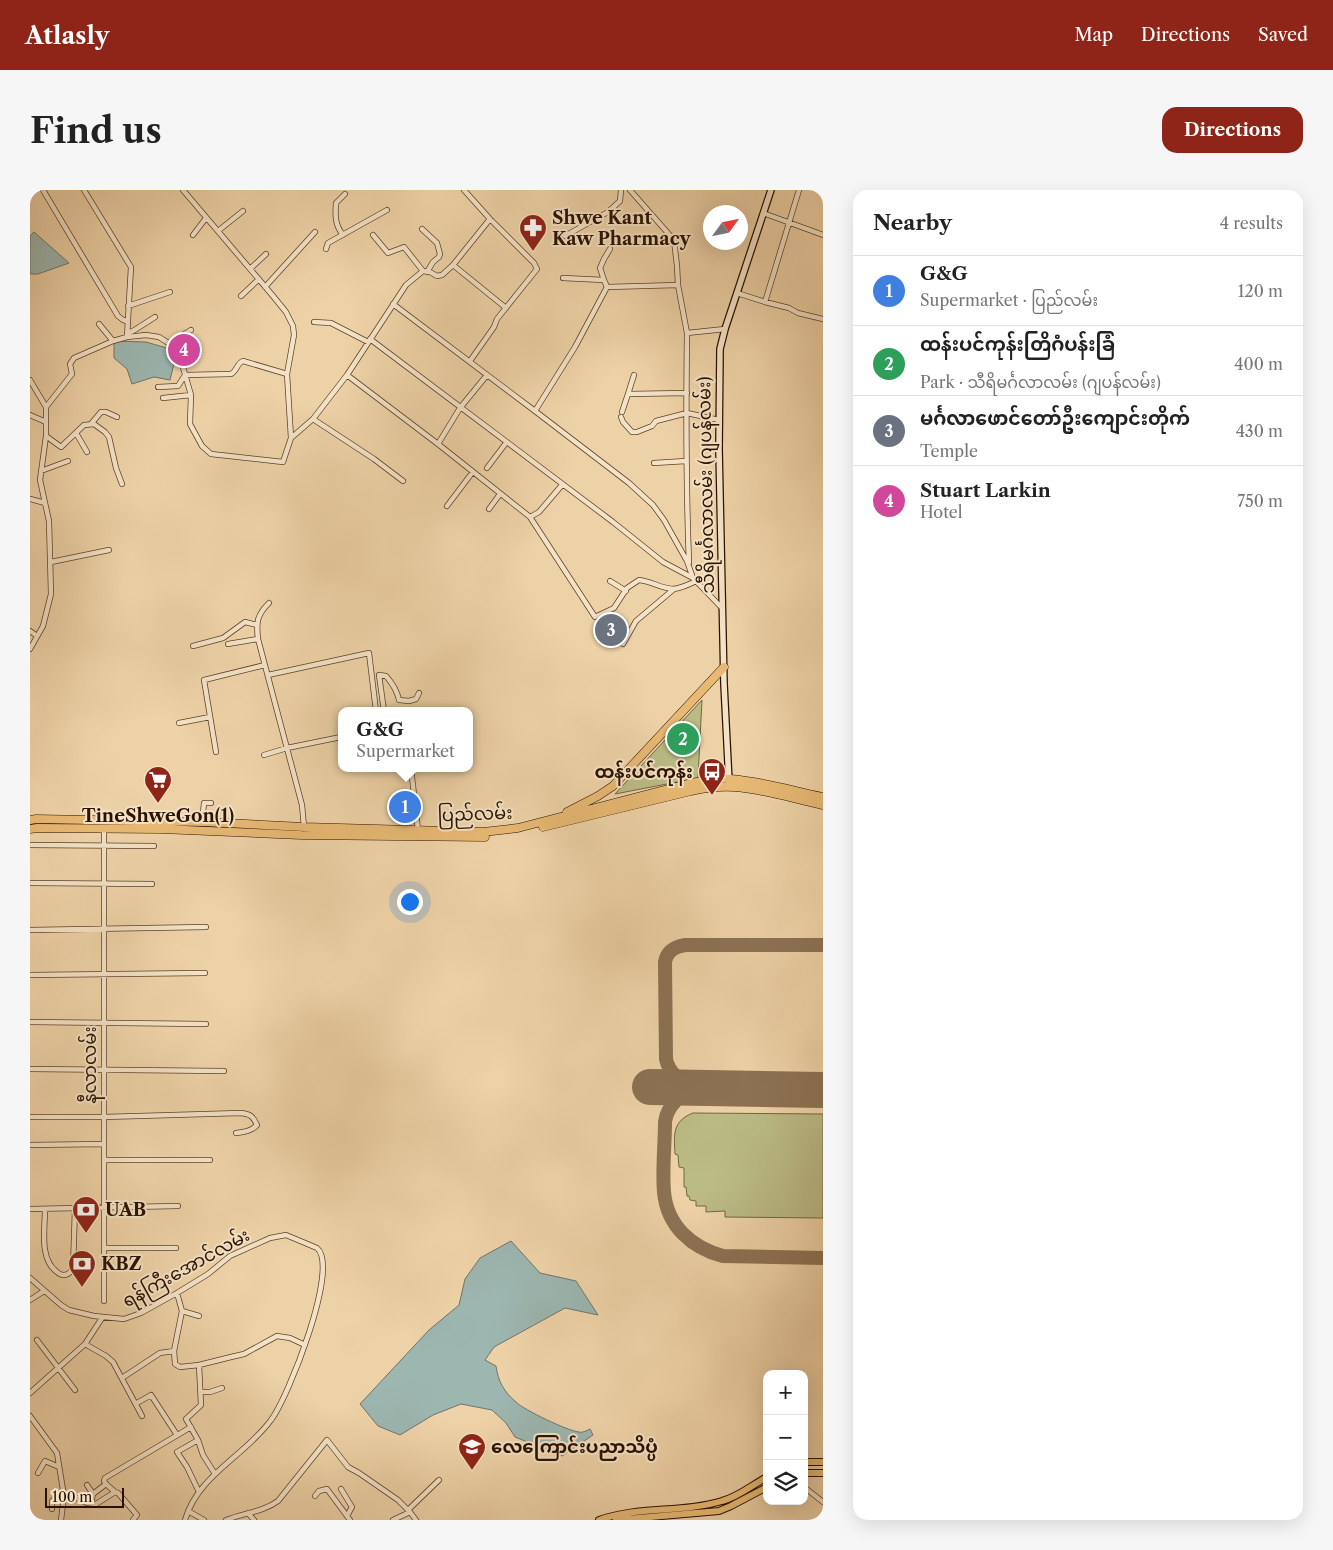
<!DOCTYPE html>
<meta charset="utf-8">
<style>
:root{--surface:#fff;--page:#f6f6f6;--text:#222;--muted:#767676;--line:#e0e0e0;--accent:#8f2418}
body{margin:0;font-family:"Libre Caslon Text","Noto Sans Myanmar",serif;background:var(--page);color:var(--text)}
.controls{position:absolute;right:15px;bottom:15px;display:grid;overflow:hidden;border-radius:10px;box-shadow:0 5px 20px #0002}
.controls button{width:45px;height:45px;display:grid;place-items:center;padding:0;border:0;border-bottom:1px solid var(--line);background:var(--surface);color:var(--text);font:25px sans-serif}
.compass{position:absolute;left:673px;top:15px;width:45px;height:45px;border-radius:50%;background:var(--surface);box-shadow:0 5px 20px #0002;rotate:57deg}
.scale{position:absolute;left:15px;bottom:12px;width:79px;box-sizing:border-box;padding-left:5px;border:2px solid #2b1200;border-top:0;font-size:14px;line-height:18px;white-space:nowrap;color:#2b1200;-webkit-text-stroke:4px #f4e2c6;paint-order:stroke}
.you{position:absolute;left:379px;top:711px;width:18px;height:18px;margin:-12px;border:4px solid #fff;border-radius:50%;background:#1a73e8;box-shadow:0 0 0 8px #1a73e833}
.badge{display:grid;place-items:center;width:32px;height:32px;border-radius:50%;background:var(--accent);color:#fff;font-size:16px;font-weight:700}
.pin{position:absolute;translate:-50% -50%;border:2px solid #fff;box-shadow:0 1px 5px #0006}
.popup{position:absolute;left:308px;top:517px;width:135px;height:65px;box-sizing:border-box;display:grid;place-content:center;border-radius:10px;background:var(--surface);filter:drop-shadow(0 1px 4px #0005);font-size:16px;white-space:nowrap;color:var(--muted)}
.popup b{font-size:19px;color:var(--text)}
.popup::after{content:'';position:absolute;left:50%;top:100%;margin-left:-10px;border:10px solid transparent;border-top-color:var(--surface)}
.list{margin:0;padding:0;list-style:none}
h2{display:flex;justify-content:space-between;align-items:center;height:65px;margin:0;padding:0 20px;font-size:21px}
h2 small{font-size:16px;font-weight:400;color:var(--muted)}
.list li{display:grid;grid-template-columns:32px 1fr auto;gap:15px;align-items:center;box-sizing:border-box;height:70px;padding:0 20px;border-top:1px solid var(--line)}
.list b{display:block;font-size:19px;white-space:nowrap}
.list p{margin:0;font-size:16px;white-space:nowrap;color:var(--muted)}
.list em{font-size:16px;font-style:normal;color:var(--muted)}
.icon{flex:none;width:28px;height:28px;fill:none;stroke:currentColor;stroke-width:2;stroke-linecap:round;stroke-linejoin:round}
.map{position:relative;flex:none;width:793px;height:1330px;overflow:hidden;border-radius:15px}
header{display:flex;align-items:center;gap:30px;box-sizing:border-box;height:70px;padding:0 25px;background:var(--accent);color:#fff}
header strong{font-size:24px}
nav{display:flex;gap:28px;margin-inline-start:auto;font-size:18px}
.intro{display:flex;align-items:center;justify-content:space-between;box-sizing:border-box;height:120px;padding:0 30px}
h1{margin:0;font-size:35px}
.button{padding:12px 22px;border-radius:15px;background:var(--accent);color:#fff;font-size:18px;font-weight:700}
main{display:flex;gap:30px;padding:0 30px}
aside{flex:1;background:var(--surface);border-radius:15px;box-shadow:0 5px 20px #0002}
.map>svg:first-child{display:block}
.green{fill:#bbbb85;stroke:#736642}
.water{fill:#9cb6b0;stroke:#6f746a}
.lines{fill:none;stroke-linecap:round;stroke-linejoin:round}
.taxiway{stroke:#8c7254;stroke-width:14}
.runway{stroke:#8c7254;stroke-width:36}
.street-casing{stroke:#5c422a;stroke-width:6}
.secondary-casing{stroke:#2b1200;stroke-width:8}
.primary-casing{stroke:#2b1200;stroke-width:8}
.highway-casing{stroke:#2b1200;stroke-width:9}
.street{stroke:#f4e2c6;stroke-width:4.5}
.secondary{stroke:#f4e2c6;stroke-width:5.5}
.primary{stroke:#e7b974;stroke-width:6}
.highway{stroke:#e7b974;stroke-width:8}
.labels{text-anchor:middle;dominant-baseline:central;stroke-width:4;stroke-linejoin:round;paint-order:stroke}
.poi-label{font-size:18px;font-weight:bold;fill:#2b1200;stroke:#f4e2c6;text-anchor:start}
.street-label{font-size:18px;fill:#2b1200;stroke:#f4e2c6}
</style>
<header>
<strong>Atlasly</strong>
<nav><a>Map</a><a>Directions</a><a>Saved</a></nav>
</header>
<div class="intro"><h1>Find us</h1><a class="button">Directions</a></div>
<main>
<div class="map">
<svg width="793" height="1330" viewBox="0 0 793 1330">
<rect width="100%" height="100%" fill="#eed2a7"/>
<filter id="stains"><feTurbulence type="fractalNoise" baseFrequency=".004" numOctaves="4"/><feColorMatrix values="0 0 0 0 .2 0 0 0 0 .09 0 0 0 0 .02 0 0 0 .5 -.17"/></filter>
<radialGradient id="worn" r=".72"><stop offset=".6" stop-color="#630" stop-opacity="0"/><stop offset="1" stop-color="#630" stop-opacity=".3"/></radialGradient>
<path class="green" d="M672 510 668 588 585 604Z
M663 923 793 924V1028L695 1027V1021L676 1022V1016H666V1011L660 1010 659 1006H657L656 997H654V978L649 977 648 965 645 964C644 945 642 931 663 923Z"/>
<path class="water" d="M4 42 39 73 8 84H0V46Z
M84 151 116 152 147 161 140 190 124 187 102 194 97 179 84 168Z
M481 1051 510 1083 546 1091 568 1125 535 1118 464 1157 455 1170 466 1176C468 1191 474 1202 486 1212 494 1220 538 1241 549 1242 552 1243 556 1241 560 1239L563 1245 532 1266 485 1247 476 1233 462 1220 431 1214 403 1225 370 1245 348 1236 330 1214 399 1140 429 1115 435 1089 450 1068Z"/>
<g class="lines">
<path class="taxiway" d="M666 898C651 903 637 916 635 932 635 955 632 980 634 1002 637 1036 662 1058 693 1066L793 1068
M666 898C653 893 639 884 636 869L635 772C637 761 644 757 655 755H793"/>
<path class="runway" d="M620 897 793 900"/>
<defs>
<path id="street" d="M13 0 88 126 93 130 97 131
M54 0 101 77 97 147
M434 0 460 29 504 73 507 79 467 129 464 137 440 171
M600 0 644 50 647 76 648 95
M733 23 793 45
M392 39 407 53 410 64 409 67 403 72 397 82
M188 41 213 21
M163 45 176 28
M313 45C305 35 305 26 306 13L315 4
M343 45 358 63 374 57 393 81 400 82 407 86 412 85 423 75 476 118
M535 46 578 22 590 11 591 0
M296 59 298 53 357 20
M423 75 460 29
M220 79 236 64
M533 88 574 90 577 97 545 157 505 221 599 293 623 315 634 330 657 371 663 388
M574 90 570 78 574 69 580 59
M235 97 285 42
M577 97 648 95 657 143
M707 103 735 112 759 118 768 123 793 129
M211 106 229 89
M735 112 769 0
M363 114 505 221
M98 116 140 102
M284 132 301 133 338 152
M69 134 83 151
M97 143 103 141 125 127
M340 149 583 332 633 372 663 388 692 418
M140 153 161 140
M317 185 408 254 500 327 565 427 584 418 597 398 609 390C621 391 632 399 644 399 651 398 660 394 666 391
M0 190 16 217V246L10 290 19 331 21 404 13 436 0 459
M128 197 148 196 155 185 201 184C207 181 207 173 213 171L257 184
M598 204 604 185
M133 208 161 205
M16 217 42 184 40 174 44 168 83 151 97 147 116 145 129 147 143 156 150 167 161 205 160 234 172 256 181 264 253 272 261 248 257 184 264 145 263 136 256 122 243 106 153 0
M592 222 598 204 657 203
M0 225 16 232
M591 227 593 232 602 242H607L622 236 626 231 657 223 689 230
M283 229 344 269 373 291
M61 234 71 222H76L87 227
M46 243 57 262
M16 246 31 257 54 235 64 234 75 242 79 247 86 278 92 294
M261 248 283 229 317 185 376 95 393 81
M408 254 430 218 457 185
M624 273 656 271
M457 278 476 253
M11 281 38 271
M0 309 15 313
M417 316 442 283
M459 319 470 304
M500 327 509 322 532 295
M21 372 79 360
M659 373C656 297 656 220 657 143L695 139
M580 391 596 401
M239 413C227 425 226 432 228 449L272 615 274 637
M0 441 7 446
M198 454 228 449
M593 454 606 431 644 399
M163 456 193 448 215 432 227 435
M238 485 339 463 346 521
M354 521 349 485 356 486C363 494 367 500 369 510L379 511 386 509 389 503
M149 533 180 527
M186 562 174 490 235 475
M234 565 257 558 311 547
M381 578 388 640
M172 632 174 613H181
M0 655 124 656
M0 693 122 694
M0 740 176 737
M0 785 175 783
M0 832 176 834
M0 879 194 881
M0 927H74L211 923C220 924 223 926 227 935 222 941 214 942 206 943
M0 955 74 954
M74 970H180
M0 1019 148 1016
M15 1019C15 1039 9 1069 27 1082 30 1084 30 1085 34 1085 39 1085 41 1082 43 1078L45 1018
M74 1058H146
M0 1088 31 1115 39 1120 64 1126 94 1129 111 1123 147 1103 178 1084 200 1066 240 1048 256 1045 287 1058C310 1077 258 1208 241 1230 215 1266 168 1285 155 1330
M0 1110 14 1101
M74 1111V639
M152 1121 169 1126
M7 1150 45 1200
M55 1154 76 1166 83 1172 112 1226
M144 1161 145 1174 150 1177 169 1175 201 1167 214 1164 247 1146 260 1148 275 1155
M169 1175 171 1215 156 1229 168 1250 173 1265 185 1284
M92 1188 130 1163 144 1161 152 1121 147 1103
M171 1202H180L192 1198
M0 1203 55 1154 72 1128
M107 1213 121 1205 147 1245
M0 1226 27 1263 34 1306 31 1330
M168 1250 147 1262 157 1277 169 1302
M8 1283 15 1271 29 1277
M57 1295 63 1304 61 1314
M774 1297 793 1312
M311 1299 322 1317 317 1326
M85 1302 88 1303 107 1325 103 1330
M63 1304 76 1294
M34 1306 47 1308 57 1313 66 1314 85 1302 76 1294 74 1291 75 1288 161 1237
M285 1306 289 1301 297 1299 320 1330
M22 1319V1311L24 1309 33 1310
M378 1320 409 1290
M158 1321 174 1330
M218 1323 224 1330
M196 1330C213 1323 233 1322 248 1311L297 1250 318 1277 329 1283 368 1310 380 1322 386 1330
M363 1330 380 1322"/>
<path id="secondary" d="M699 592 694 494 689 259 690 159 695 139 741 0"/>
<path id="primary" d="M774 1272H793
M774 1283H793
M569 1330C608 1316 652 1323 692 1311 708 1307 722 1295 737 1287
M586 1330 689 1321 701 1316 737 1297"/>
<path id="highway" d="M537 622 568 606 583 596 694 477
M0 630 6 629 175 632 274 637 453 642 488 638 661 593C674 591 687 588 700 589 731 591 763 601 793 607
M513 637 661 601C675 598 689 596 704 597 734 599 764 609 793 615
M0 639 7 638 131 639 271 645 455 647"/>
</defs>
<use href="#street" class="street-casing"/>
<use href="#secondary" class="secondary-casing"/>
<use href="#primary" class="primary-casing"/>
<use href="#highway" class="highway-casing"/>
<use href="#street" class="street"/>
<use href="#secondary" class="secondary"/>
<use href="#primary" class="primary"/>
<use href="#highway" class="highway"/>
</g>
<defs>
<symbol id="pharmacy-pin" viewBox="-11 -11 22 30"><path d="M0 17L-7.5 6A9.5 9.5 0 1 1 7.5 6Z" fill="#8f2418" stroke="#f4e2c6"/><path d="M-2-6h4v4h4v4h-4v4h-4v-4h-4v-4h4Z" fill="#fff"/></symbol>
<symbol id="bus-pin" viewBox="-11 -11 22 30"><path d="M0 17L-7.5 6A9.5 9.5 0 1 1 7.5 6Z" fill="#8f2418" stroke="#f4e2c6"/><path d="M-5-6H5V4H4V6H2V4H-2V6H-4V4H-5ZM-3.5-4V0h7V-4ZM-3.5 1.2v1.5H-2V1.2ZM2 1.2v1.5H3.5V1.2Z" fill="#fff"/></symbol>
<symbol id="supermarket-pin" viewBox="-11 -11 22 30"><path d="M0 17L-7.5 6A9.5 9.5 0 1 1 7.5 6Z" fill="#8f2418" stroke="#f4e2c6"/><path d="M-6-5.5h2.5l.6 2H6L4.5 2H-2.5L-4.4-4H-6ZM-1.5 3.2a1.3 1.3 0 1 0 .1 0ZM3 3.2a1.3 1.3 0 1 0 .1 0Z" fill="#fff"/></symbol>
<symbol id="bank-pin" viewBox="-11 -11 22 30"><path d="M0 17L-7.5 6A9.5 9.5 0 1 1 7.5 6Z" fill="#8f2418" stroke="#f4e2c6"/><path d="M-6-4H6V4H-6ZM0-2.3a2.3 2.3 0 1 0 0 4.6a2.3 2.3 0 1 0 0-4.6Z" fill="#fff"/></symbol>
<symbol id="university-pin" viewBox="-11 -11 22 30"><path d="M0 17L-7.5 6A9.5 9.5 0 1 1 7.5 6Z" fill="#8f2418" stroke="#f4e2c6"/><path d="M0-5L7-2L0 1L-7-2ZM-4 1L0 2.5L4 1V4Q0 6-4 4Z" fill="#fff"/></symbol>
</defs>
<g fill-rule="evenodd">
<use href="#pharmacy-pin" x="487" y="22" width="32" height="43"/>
<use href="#bus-pin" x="666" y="566" width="32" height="43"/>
<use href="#supermarket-pin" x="112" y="574" width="32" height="43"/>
<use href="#bank-pin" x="40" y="1004" width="32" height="43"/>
<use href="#bank-pin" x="36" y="1058" width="32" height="43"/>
<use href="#university-pin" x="426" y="1241" width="32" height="43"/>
</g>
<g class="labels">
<g class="poi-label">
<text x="522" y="28">Shwe Kant<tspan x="522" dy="21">Kaw Pharmacy</tspan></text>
<text x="663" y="582" text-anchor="end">ထန်းပင်ကုန်း</text>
<text x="128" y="626" text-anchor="middle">TineShweGon(1)</text>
<text x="75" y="1020">UAB</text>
<text x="71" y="1074">KBZ</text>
<text x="461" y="1257">လေကြောင်းပညာသိပ္ပံ</text>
</g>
<g class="street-label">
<text transform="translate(676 295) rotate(-91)">သီရိမင်္ဂလာလမ်း (ဂျပန်လမ်း)</text>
<text transform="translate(445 624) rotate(-2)">ပြည်လမ်း</text>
<text transform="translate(60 875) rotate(-90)">နီလာလမ်း</text>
<text transform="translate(156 1078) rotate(-29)">ရန်ကြီးအောင်လမ်း</text>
</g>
</g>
<rect width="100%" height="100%" filter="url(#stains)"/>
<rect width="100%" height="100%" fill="url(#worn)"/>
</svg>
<div class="controls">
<button>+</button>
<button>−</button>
<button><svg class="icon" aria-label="layers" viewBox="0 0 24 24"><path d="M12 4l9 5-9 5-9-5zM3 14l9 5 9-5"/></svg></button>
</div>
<svg class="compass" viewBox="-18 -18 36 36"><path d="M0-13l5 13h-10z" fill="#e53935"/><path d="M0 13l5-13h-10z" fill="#767676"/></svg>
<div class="scale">100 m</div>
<div class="you"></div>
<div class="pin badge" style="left:375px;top:617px;background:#3f7fe0">1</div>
<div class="popup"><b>G&amp;G</b>Supermarket</div>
<div class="pin badge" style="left:653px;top:549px;background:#2e9e5b">2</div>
<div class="pin badge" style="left:581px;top:440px;background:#6b7280">3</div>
<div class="pin badge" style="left:154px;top:160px;background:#d1479c">4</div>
</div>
<aside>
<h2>Nearby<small>4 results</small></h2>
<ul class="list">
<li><span class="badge" style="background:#3f7fe0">1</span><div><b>G&amp;G</b><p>Supermarket · ပြည်လမ်း</p></div><em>120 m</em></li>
<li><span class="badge" style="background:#2e9e5b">2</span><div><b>ထန်းပင်ကုန်းတြိဂံပန်းခြံ</b><p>Park · သီရိမင်္ဂလာလမ်း (ဂျပန်လမ်း)</p></div><em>400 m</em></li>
<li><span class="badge" style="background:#6b7280">3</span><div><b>မင်္ဂလာဖောင်တော်ဦးကျောင်းတိုက်</b><p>Temple</p></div><em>430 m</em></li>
<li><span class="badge" style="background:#d1479c">4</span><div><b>Stuart Larkin</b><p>Hotel</p></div><em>750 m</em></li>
</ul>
</aside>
</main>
